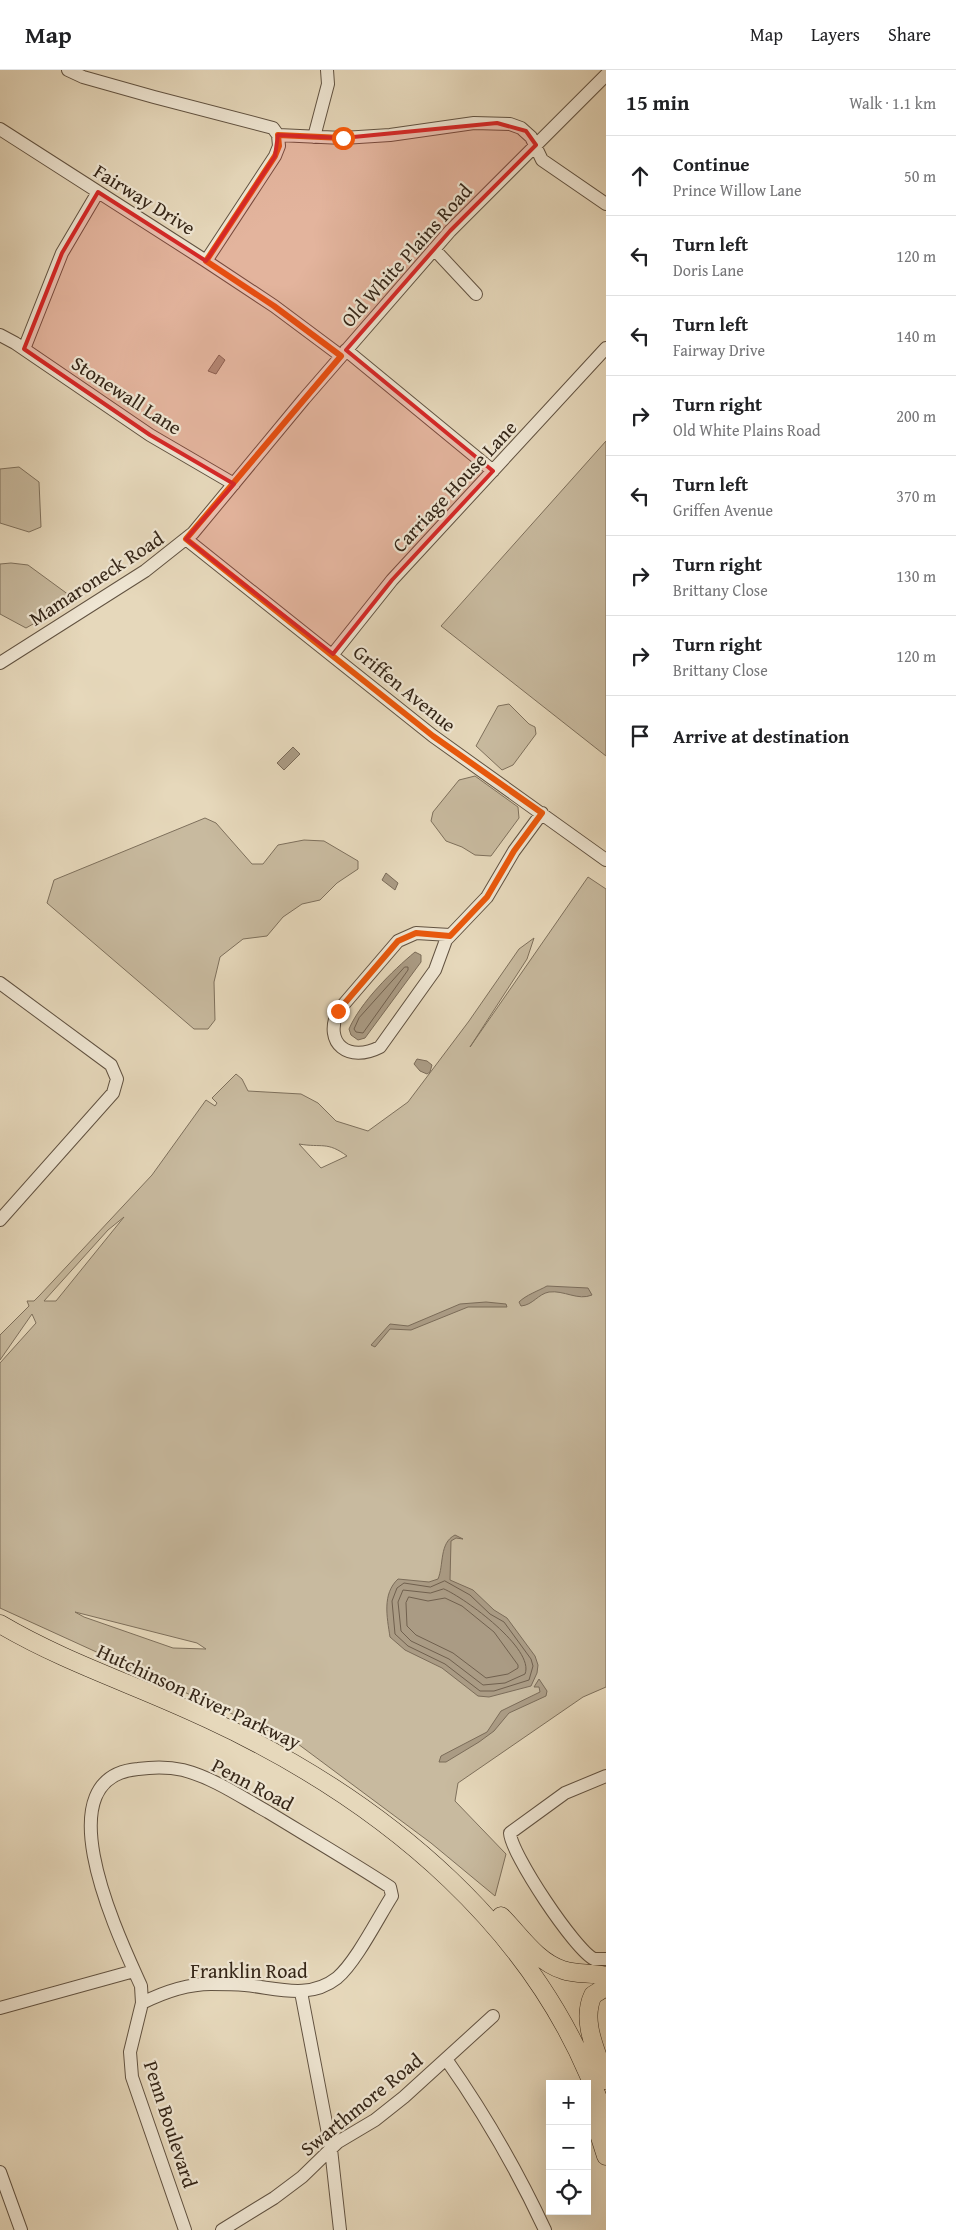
<!DOCTYPE html>
<meta charset="utf-8">
<style>
:root{--surface:#fff;--page:#f2f2f2;--text:#202124;--muted:#757577;--line:#e0e0e0}
body{margin:0;font-family:"Gentium Book Plus",serif;background:var(--page);color:var(--text)}
.controls{position:absolute;right:15px;bottom:15px;display:grid;overflow:hidden;border-radius:0px;box-shadow:0 5px 20px #0002}
.controls button{width:45px;height:45px;display:grid;place-items:center;padding:0;border:0;border-bottom:1px solid var(--line);background:var(--surface);color:var(--text);font:25px sans-serif}
.stop{position:absolute;width:15px;height:15px;margin:-11px;border:4px solid #ea580c;border-radius:50%;background:#fff}
.stop.end{background:#ea580c;border-color:#fff;box-shadow:0 1px 5px #0008}
.list{margin:0;padding:0;list-style:none}
h2{display:flex;justify-content:space-between;align-items:center;height:65px;margin:0;padding:0 20px;font-size:21px}
h2 small{font-size:16px;font-weight:400;color:var(--muted)}
.list li{display:grid;grid-template-columns:32px 1fr auto;gap:15px;align-items:center;box-sizing:border-box;height:80px;padding:0 20px;border-top:1px solid var(--line)}
.list b{display:block;font-size:19px;white-space:nowrap}
.list p{margin:0;font-size:16px;white-space:nowrap;color:var(--muted)}
.list em{font-size:16px;font-style:normal;color:var(--muted)}
.icon{flex:none;width:28px;height:28px;fill:none;stroke:currentColor;stroke-width:2;stroke-linecap:round;stroke-linejoin:round}
.map{position:relative;flex:none;width:606px;height:2160px;overflow:hidden}
header{display:flex;align-items:center;gap:30px;box-sizing:border-box;height:70px;padding:0 25px;background:var(--surface);border-bottom:1px solid var(--line)}
header strong{font-size:24px}
nav{display:flex;gap:28px;margin-inline-start:auto;font-size:18px}
main{display:flex}
aside{flex:1;background:var(--surface)}
.map>svg:first-child{display:block}
.green{fill:#c8ba9f;stroke:#7e705c;fill-rule:evenodd}
.water{fill:#aa9b84;stroke:#7b6c59}
.lines{fill:none;stroke-linecap:round;stroke-linejoin:round}
.shore{stroke:#70604e;stroke-width:1}
.minor-casing{stroke:#615241;stroke-width:14}
.highway-casing{stroke:#352618;stroke-width:19}
.minor{stroke:#efe6d3;stroke-width:12}
.highway{stroke:#e6d8bb;stroke-width:18}
.route{stroke:#ea580c;stroke-width:6}
.marked{fill:#d62828;fill-opacity:0.2;stroke:#d62828;stroke-width:4;stroke-linejoin:round}
.labels{text-anchor:middle;dominant-baseline:central;stroke-width:4.5;stroke-linejoin:round;paint-order:stroke}
.street-label{font-size:20px;fill:#352618;stroke:#efe6d3}
</style>
<header>
<strong>Map</strong>
<nav><a>Map</a><a>Layers</a><a>Share</a></nav>
</header>
<main>
<div class="map">
<svg width="606" height="2160" viewBox="0 0 606 2160">
<rect width="100%" height="100%" fill="#e6d8bb"/>
<filter id="stains"><feTurbulence type="fractalNoise" baseFrequency=".004" numOctaves="4"/><feColorMatrix values="0 0 0 0 .2 0 0 0 0 .09 0 0 0 0 .02 0 0 0 .5 -.17"/></filter>
<radialGradient id="worn" r=".72"><stop offset=".6" stop-color="#630" stop-opacity="0"/><stop offset="1" stop-color="#630" stop-opacity=".3"/></radialGradient>
<path class="green" d="M606 371V686L441 556Z
M19 397 39 412 41 457 29 462 0 453V399Z
M11 493 28 495 69 525 65 536 26 558 0 544V494Z
M509 634 529 654 535 657 536 664 513 695 502 700 476 676 498 636Z
M475 706 518 737 519 748 491 786 475 785 462 777 446 771 431 751 433 742 459 710Z
M205 748 216 753 252 794H263L278 775 304 770 324 771 358 791V799L337 813 320 830 302 834 283 847 267 866 243 869 220 887 214 912 215 950 208 959H194L47 833 54 810Z
M588 807 606 819V1617L583 1627 458 1713 455 1731 506 1784 495 1826 431 1773 298 1674 0 1538V1293L36 1253 32 1244 0 1290V1265L29 1236 27 1231H34L40 1225 152 1105 206 1030 215 1036 217 1033 212 1028 236 1004 242 1009 248 1021 301 1024 318 1033 336 1051 368 1061 408 1032 469 951 519 879 534 868 527 889 470 977ZM299 1074C322 1078 327 1071 347 1086L321 1098ZM124 1147 56 1231H44L108 1160ZM75 1542 197 1573 206 1579 173 1578 84 1547Z"/>
<path class="water" d="M219 285 225 290 216 304 208 301Z
M293 677 300 684 284 700 277 693Z
M386 803 398 813 395 820 382 810Z
M415 882 421 885V892L365 968 358 970 351 965 349 959C360 933 392 901 415 882Z
M417 989 427 991 432 995 430 1002 427 1004 420 1001 414 994Z
M547 1216 588 1218 592 1225C578 1231 564 1220 549 1222 538 1224 533 1235 521 1236L519 1232C526 1225 538 1221 547 1216Z
M486 1232 506 1234 507 1237H468L411 1260 390 1259 375 1277 371 1275 390 1254 408 1256 460 1234Z
M455 1465 463 1469 456 1468 451 1471 450 1510 473 1520 494 1540 507 1548 535 1586 538 1595 537 1603 531 1616 489 1627 478 1626 442 1598 405 1580 390 1567C387 1547 382 1524 398 1509L429 1512 438 1509C444 1495 439 1473 455 1465Z
M539 1609 547 1621 546 1626 509 1643 494 1661 479 1672 446 1692H439L441 1686 487 1662 501 1641 540 1622 539 1617H534Z"/>
<g class="lines">
<path class="shore" d="M405 897H408V900L363 963 356 962 354 959 359 948Z
M445 1511 470 1525 490 1544 504 1552 531 1589 533 1596 529 1610 494 1621H480L445 1594 408 1576 395 1564 392 1531 397 1518 404 1513 430 1517Z
M444 1519C465 1528 535 1579 525 1604L505 1613 483 1615 449 1589 411 1571 401 1561 398 1532 403 1520 430 1523Z
M409 1527 428 1531 445 1528 462 1536 494 1562 518 1595V1598L508 1604 486 1608 453 1583 416 1565 407 1556 406 1533Z"/>
<defs>
<path id="minor" d="M68 0 83 7 154 27 273 58 278 65 343 68 390 65 474 53 510 54 521 58 531 67 542 90 606 134
M0 59 206 191 274 236 341 286
M314 67 328 14 327 0
M434 179 476 224
M206 191 275 86 279 76 278 65
M0 265 15 273 150 365 234 414
M24 279 62 183 98 122
M346 280 493 401
M186 469 433 666 606 790
M333 584 392 510 606 278
M0 593 145 501 193 463 304 329 450 161 606 5
M450 865 416 863 398 871 338 941C323 974 349 993 380 977L435 900 446 870 487 827 514 781 542 743
M0 913 111 995 117 1009 113 1023 0 1150
M606 1706 565 1723 510 1763C511 1784 575 1880 594 1889H606
M301 1922 331 2079 340 2160
M142 1933C164 1922 187 1914 211 1914 222 1914 234 1914 245 1915 277 1918 309 1930 337 1908 356 1892 378 1848 392 1826L390 1817C350 1791 309 1767 268 1742 241 1727 214 1708 183 1700 170 1697 152 1697 138 1699 41 1707 120 1869 141 1916L142 1933 130 1982 132 2007 185 2160
M0 1938 134 1901
M446 1989C484 2043 517 2100 545 2160
M0 2102 21 2160
M222 2160 274 2128 302 2107 338 2072 375 2050 404 2027 493 1946"/>
<path id="highway" d="M0 1554C66 1593 139 1616 208 1649 383 1730 546 1862 606 2052
M501 1846C520 1865 537 1892 563 1900 577 1905 592 1902 606 1906
M606 1917 593 1925C580 1952 598 1984 606 2010
M591 2039 606 2086"/>
</defs>
<use href="#minor" class="minor-casing"/>
<use href="#highway" class="highway-casing"/>
<use href="#minor" class="minor"/>
<use href="#highway" class="highway"/>
</g>
<g class="lines">
<path class="route" d="M338 941 398 871 416 863 450 866 487 827 514 781 542 743 433 666 186 469 341 286 274 236 206 191 275 86 279 76 278 65 343 68"/>
</g>
<path class="marked" d="M497 53 526 61 536 75 450 161 346 280 493 401 392 510 333 584 186 469 234 414 150 365 24 279 62 183 98 122 206 191 275 86 278 65 343 68Z"/>
<g class="labels">
<g class="street-label">
<text transform="translate(145 129) rotate(32)">Fairway Drive</text>
<text transform="translate(406 185) rotate(-48)">Old White Plains Road</text>
<text transform="translate(127 325) rotate(33)">Stonewall Lane</text>
<text transform="translate(454 416) rotate(-47)">Carriage House Lane</text>
<text transform="translate(96 508) rotate(-33)">Mamaroneck Road</text>
<text transform="translate(405 618) rotate(39)">Griffen Avenue</text>
<text transform="translate(199 1626) rotate(25)">Hutchinson River Parkway</text>
<text transform="translate(253 1714) rotate(28)">Penn Road</text>
<text x="249" y="1900">Franklin Road</text>
<text transform="translate(361 2034) rotate(-39)">Swarthmore Road</text>
<text transform="translate(171 2054) rotate(72)">Penn Boulevard</text>
</g>
</g>
<rect width="100%" height="100%" filter="url(#stains)"/>
<rect width="100%" height="100%" fill="url(#worn)"/>
</svg>
<div class="controls">
<button>+</button>
<button>−</button>
<button><svg class="icon" aria-label="locate" viewBox="0 0 24 24"><circle cx="12" cy="12" r="6"/><path d="M12 2v4M12 18v4M2 12h4M18 12h4"/></svg></button>
</div>
<div class="stop" style="left:343px;top:68px"></div>
<div class="stop end" style="left:338px;top:941px"></div>
</div>
<aside>
<h2>15 min<small>Walk · 1.1 km</small></h2>
<ul class="list">
<li><svg class="icon" aria-label="ahead" viewBox="0 0 24 24"><path d="M12 20V5M6 11l6-6 6 6"/></svg><div><b>Continue</b><p>Prince Willow Lane</p></div><em>50 m</em></li>
<li><svg class="icon" aria-label="left" viewBox="0 0 24 24"><path d="M17 20v-9H6M10 6l-5 5 5 5"/></svg><div><b>Turn left</b><p>Doris Lane</p></div><em>120 m</em></li>
<li><svg class="icon" aria-label="left" viewBox="0 0 24 24"><path d="M17 20v-9H6M10 6l-5 5 5 5"/></svg><div><b>Turn left</b><p>Fairway Drive</p></div><em>140 m</em></li>
<li><svg class="icon" aria-label="right" viewBox="0 0 24 24"><path d="M7 20v-9h11M14 6l5 5-5 5"/></svg><div><b>Turn right</b><p>Old White Plains Road</p></div><em>200 m</em></li>
<li><svg class="icon" aria-label="left" viewBox="0 0 24 24"><path d="M17 20v-9H6M10 6l-5 5 5 5"/></svg><div><b>Turn left</b><p>Griffen Avenue</p></div><em>370 m</em></li>
<li><svg class="icon" aria-label="right" viewBox="0 0 24 24"><path d="M7 20v-9h11M14 6l5 5-5 5"/></svg><div><b>Turn right</b><p>Brittany Close</p></div><em>130 m</em></li>
<li><svg class="icon" aria-label="right" viewBox="0 0 24 24"><path d="M7 20v-9h11M14 6l5 5-5 5"/></svg><div><b>Turn right</b><p>Brittany Close</p></div><em>120 m</em></li>
<li><svg class="icon" aria-label="arrive" viewBox="0 0 24 24"><path d="M6 21V4h12l-3 4 3 4H6"/></svg><div><b>Arrive at destination</b></div></li>
</ul>
</aside>
</main>
